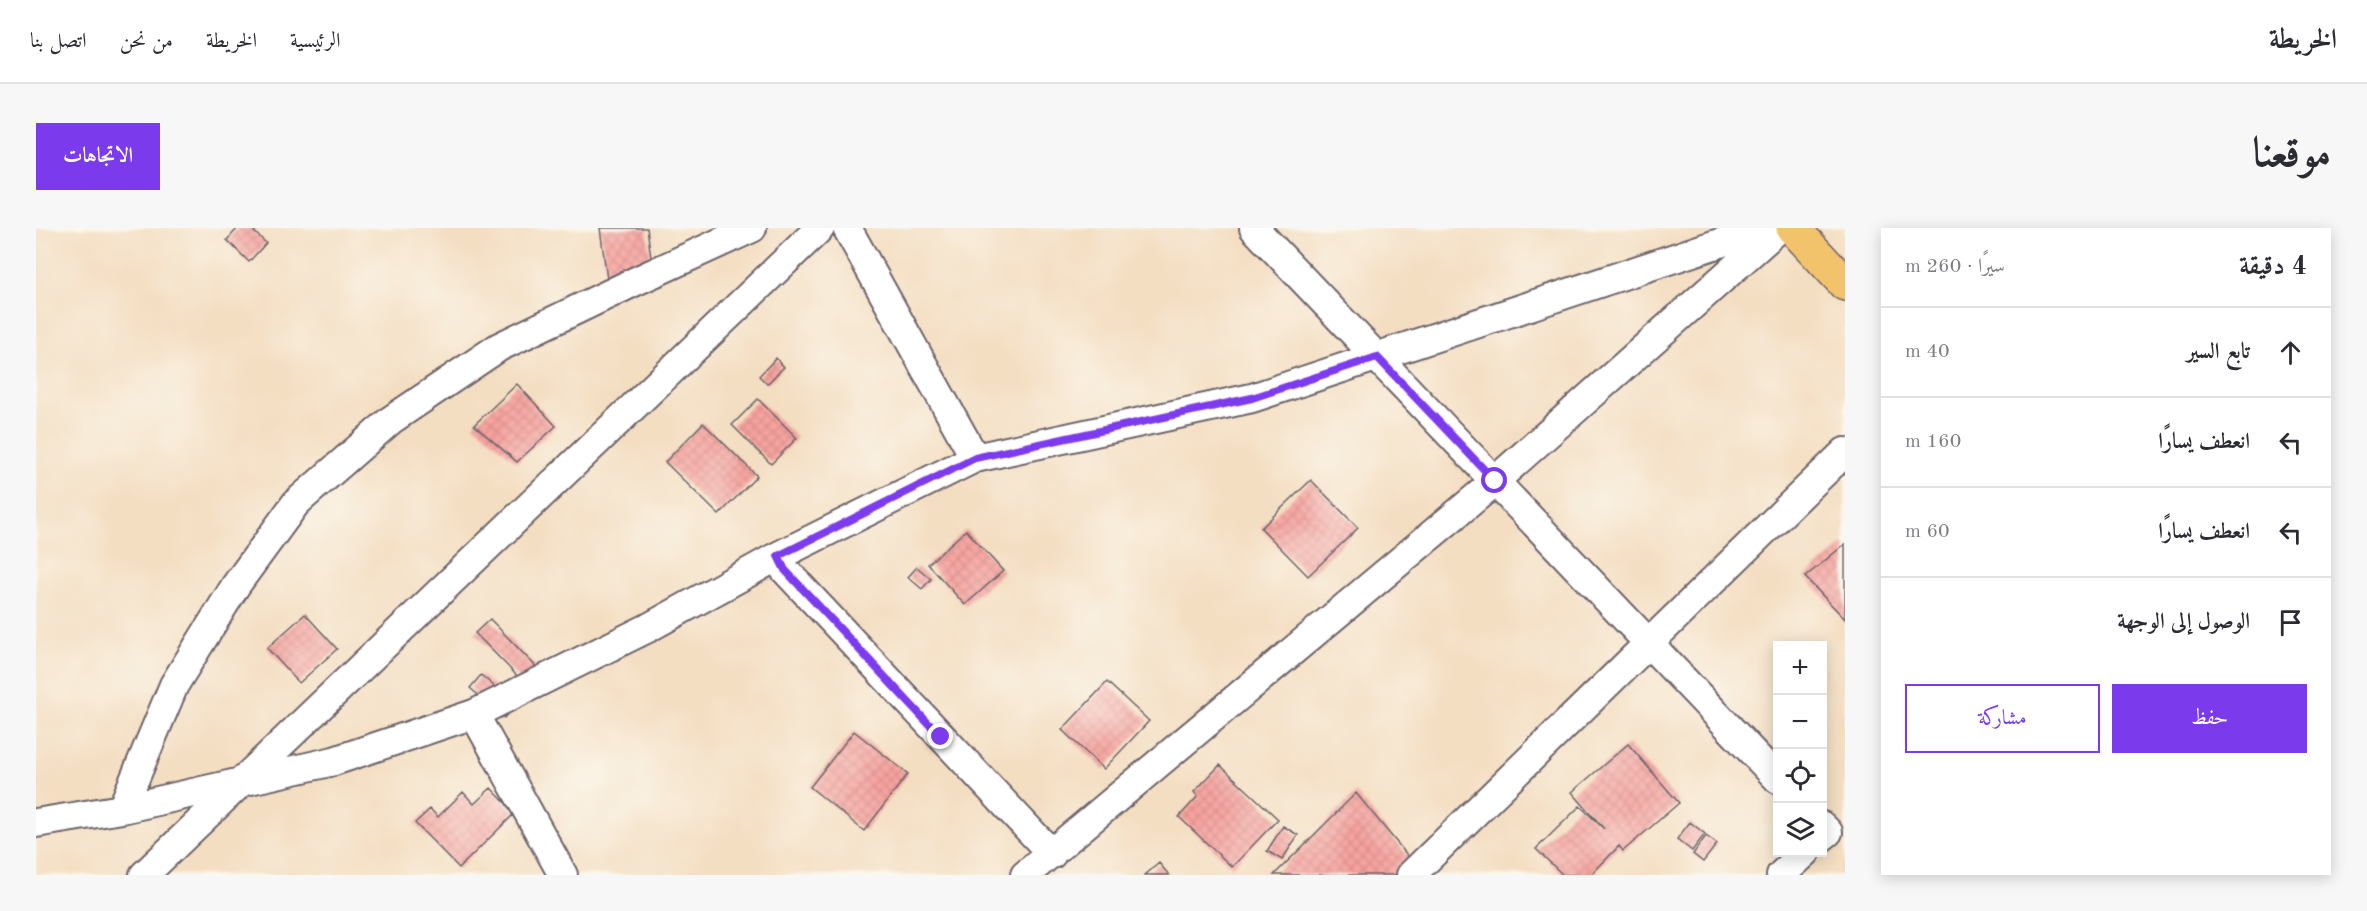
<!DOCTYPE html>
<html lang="ar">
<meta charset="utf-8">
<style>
:root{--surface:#fff;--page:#f7f7f7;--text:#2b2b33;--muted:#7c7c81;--line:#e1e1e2;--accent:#7c3aed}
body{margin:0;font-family:"Old Standard TT",Amiri,serif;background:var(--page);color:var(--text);direction:rtl}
.controls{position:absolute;right:18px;bottom:18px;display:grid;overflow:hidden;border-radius:0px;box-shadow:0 3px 15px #0003}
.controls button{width:54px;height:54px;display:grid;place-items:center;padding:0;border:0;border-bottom:2px solid var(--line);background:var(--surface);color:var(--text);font:30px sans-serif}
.stop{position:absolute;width:18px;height:18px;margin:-14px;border:4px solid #7c3aed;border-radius:50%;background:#fff}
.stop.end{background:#7c3aed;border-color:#fff;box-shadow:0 2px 6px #0008}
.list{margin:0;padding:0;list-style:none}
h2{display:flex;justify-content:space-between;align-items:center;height:78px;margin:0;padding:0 24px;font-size:26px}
h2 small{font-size:20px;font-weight:400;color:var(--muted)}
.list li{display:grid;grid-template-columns:39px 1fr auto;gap:18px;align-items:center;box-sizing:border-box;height:90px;padding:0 24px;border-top:2px solid var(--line)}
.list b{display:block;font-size:22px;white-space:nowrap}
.list em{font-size:20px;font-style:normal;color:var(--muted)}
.actions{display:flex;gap:12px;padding:18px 24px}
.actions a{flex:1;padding:14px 0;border:2px solid var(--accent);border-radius:0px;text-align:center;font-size:21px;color:var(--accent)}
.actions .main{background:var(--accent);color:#fff}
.icon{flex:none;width:33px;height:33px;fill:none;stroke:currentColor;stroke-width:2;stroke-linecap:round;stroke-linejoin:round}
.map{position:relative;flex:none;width:1809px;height:647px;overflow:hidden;direction:ltr;border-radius:0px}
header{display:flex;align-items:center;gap:36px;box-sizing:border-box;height:84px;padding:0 30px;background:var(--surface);border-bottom:2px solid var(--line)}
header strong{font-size:28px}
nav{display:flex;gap:33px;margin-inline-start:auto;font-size:21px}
.intro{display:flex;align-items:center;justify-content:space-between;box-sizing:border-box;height:144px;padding:0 36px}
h1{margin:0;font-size:42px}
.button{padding:15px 27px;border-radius:0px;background:var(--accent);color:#fff;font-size:21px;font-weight:700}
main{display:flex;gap:36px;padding:0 36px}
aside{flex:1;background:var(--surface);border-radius:0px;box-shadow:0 3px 15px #0003}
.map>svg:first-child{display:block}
.building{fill:url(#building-cross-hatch)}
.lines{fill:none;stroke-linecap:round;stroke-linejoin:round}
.street-casing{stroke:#6c646a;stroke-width:32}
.primary-casing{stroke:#6c646a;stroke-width:36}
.street{stroke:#fff;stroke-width:28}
.primary{stroke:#f2c36a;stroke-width:33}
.route{stroke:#7c3aed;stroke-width:8}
</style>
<header>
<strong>الخريطة</strong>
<nav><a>الرئيسية</a><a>الخريطة</a><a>من نحن</a><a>اتصل بنا</a></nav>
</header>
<div class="intro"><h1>موقعنا</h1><a class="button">الاتجاهات</a></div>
<main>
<aside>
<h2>4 دقيقة<small>سيرًا · 260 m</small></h2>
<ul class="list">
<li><svg class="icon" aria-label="ahead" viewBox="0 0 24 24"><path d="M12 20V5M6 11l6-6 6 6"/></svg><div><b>تابع السير</b></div><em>40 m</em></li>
<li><svg class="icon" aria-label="left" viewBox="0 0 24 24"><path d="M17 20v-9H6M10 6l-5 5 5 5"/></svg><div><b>انعطف يسارًا</b></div><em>160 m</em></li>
<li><svg class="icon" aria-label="left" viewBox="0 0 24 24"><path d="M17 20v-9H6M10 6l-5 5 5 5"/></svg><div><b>انعطف يسارًا</b></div><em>60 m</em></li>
<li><svg class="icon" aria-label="arrive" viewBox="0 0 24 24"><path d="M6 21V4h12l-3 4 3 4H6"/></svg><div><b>الوصول إلى الوجهة</b></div></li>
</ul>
<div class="actions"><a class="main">حفظ</a><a>مشاركة</a></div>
</aside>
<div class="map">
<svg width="1809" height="647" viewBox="0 0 1809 647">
<defs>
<pattern id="building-cross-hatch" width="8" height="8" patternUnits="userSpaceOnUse" patternTransform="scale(1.5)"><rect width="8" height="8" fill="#f7a39f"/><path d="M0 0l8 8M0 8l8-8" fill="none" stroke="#d38c8a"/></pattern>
</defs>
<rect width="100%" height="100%" fill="#fbf7ec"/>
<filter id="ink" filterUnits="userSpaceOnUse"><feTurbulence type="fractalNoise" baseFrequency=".0167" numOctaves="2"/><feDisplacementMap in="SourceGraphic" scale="12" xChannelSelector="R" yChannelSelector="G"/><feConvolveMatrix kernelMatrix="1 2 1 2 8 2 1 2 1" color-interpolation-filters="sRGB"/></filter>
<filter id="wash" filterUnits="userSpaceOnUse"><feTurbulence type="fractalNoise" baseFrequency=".008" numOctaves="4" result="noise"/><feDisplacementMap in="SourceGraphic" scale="24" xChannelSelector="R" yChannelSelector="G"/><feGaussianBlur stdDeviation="1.35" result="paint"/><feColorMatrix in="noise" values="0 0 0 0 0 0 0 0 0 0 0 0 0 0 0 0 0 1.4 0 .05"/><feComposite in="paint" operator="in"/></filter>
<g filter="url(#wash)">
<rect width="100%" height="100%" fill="#f4dec2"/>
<g id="blocks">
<path class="building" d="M202 0H221L218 4 230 15 213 34 191 12Z
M564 0H611L617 45 571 51Z
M740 130 748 139 731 156 723 148Z
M481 156 520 198 481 234 438 197Z
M722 171 761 210 735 236 696 197Z
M667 195 721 248 683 287 629 234Z
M1275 252 1322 300 1272 348 1225 300Z
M930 302 967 343 929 377 892 336Z
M1809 316V391L1769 349Z
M881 339 895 351 886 361 872 349Z
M269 386 301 421 263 455 231 420Z
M454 391 509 448 495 462 439 405Z
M445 447 479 476 468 490 434 460Z
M1071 454 1113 493 1068 541 1026 502Z
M818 503 872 546 828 603 774 559Z
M1592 516 1643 575 1587 623 1583 618 1555 647H1527L1500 621 1544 578 1568 601 1536 564Z
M1184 537 1242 591 1196 639 1143 589 1162 568 1158 564Z
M455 560 479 585 423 640 379 595 394 581 402 589 427 564 438 576Z
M1320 565 1376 633 1362 647H1238Z
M1654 594 1669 606 1656 623 1641 611Z
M1247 598 1262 607 1246 632 1231 623Z
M1670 608 1681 616 1667 634 1657 626Z
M1123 635 1133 647H1109Z"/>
</g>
</g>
<g filter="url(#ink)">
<use href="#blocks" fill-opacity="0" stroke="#6c646a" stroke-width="1.5"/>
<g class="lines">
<defs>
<path id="street" d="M811 0 939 230
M1218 0 1742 551
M742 328 749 342 1016 626
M438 486 527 647
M86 581 138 457 200 357 260 275 355 192 463 119 600 53 716 0
M0 595 86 581 298 533 438 486 612 400 742 328 939 230 1216 170 1729 0
M1786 598 1792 604 1786 609
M108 647 784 0
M989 647 1443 267 1741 2
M1375 647 1809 224
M1745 647 1770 624"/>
<path id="primary" d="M1757 0 1809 56"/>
</defs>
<use href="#street" class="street-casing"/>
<use href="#primary" class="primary-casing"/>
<use href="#street" class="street"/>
<use href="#primary" class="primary"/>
</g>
</g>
<g class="lines" filter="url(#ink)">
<path class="route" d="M905 509 749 342 742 328 939 230 1216 170 1341 129 1459 253"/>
</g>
</svg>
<div class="controls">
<button>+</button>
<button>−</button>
<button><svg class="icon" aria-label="locate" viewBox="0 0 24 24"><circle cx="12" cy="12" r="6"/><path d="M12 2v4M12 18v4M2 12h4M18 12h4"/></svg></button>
<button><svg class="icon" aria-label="layers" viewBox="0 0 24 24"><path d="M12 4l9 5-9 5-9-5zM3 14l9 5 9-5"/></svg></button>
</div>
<div class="stop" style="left:1459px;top:253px"></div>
<div class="stop end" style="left:905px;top:509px"></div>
</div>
</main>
